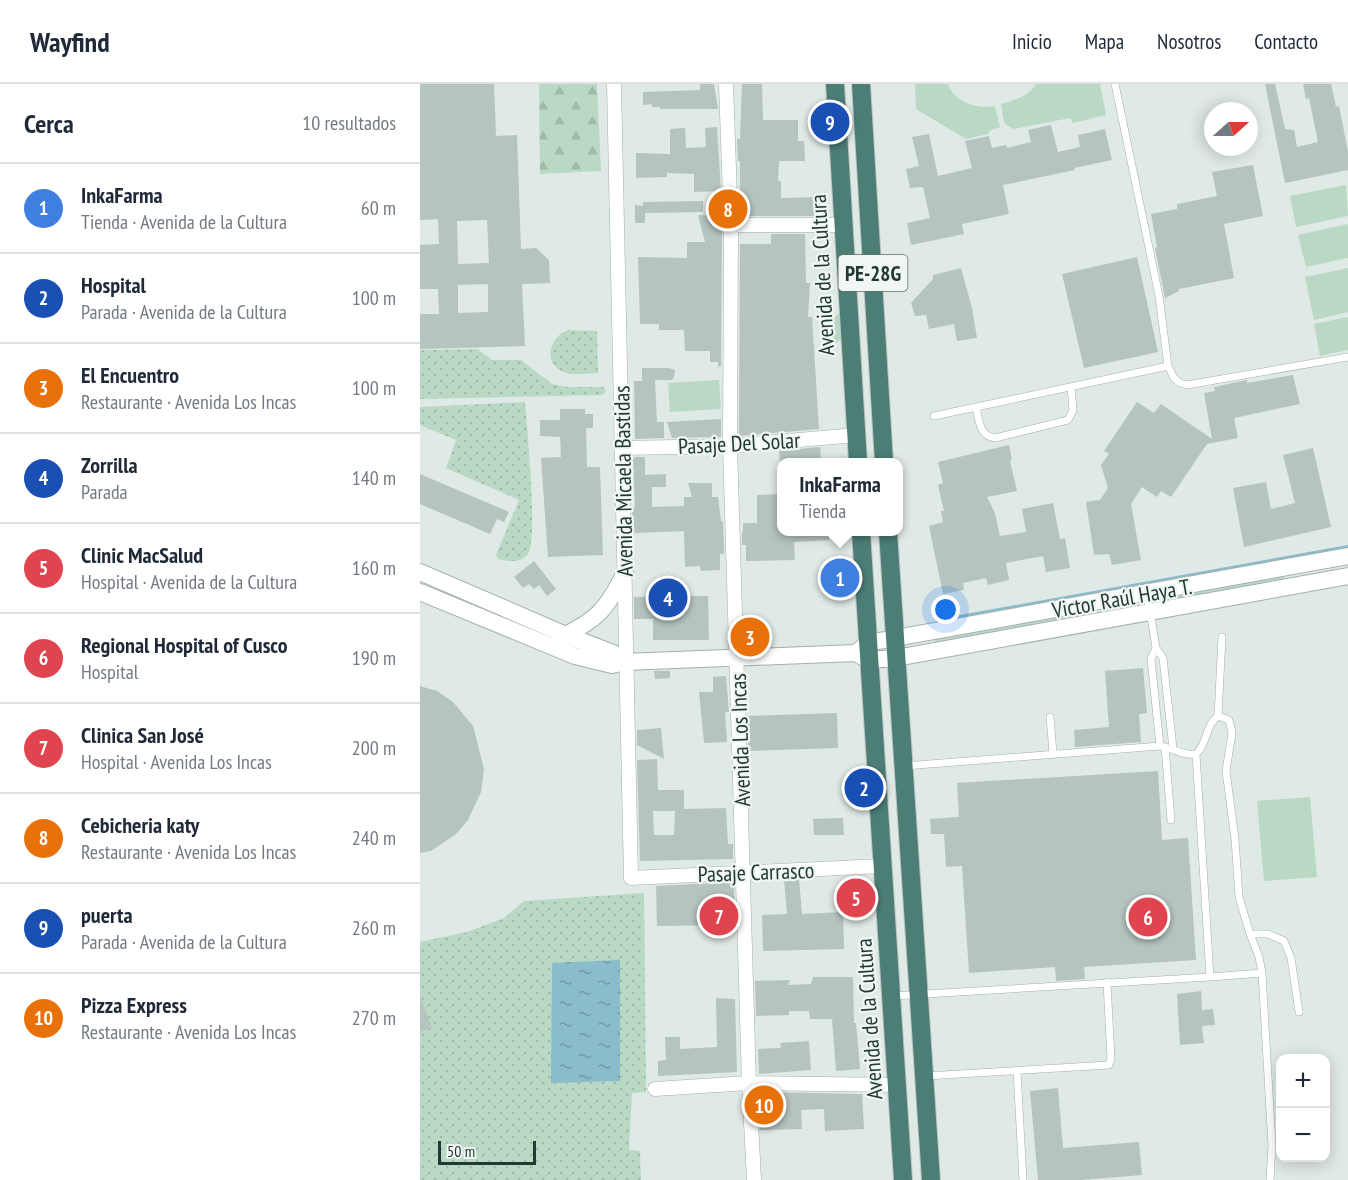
<!DOCTYPE html>
<html lang="es">
<meta charset="utf-8">
<style>
:root{--surface:#fff;--page:#f6f6f7;--text:#1f2937;--muted:#747a83;--line:#e0e1e3;--accent:#0b8043}
body{margin:0;font-family:"PT Sans Narrow",sans-serif;background:var(--page);color:var(--text)}
.controls{position:absolute;right:18px;bottom:18px;display:grid;overflow:hidden;border-radius:12px;box-shadow:0 3px 15px #0003}
.controls button{width:54px;height:54px;display:grid;place-items:center;padding:0;border:0;border-bottom:2px solid var(--line);background:var(--surface);color:var(--text);font:30px sans-serif}
.compass{position:absolute;left:784px;top:18px;width:54px;height:54px;border-radius:50%;background:var(--surface);box-shadow:0 3px 15px #0003;rotate:69deg}
.scale{position:absolute;left:18px;bottom:15px;width:98px;box-sizing:border-box;padding-left:6px;border:3px solid #223834;border-top:0;font-size:16px;line-height:21px;white-space:nowrap;color:#223834;-webkit-text-stroke:4px #eff6f3;paint-order:stroke}
.you{position:absolute;left:526px;top:526px;width:21px;height:21px;margin:-15px;border:4px solid #fff;border-radius:50%;background:#1a73e8;box-shadow:0 0 0 9px #1a73e833}
.badge{display:grid;place-items:center;width:39px;height:39px;border-radius:50%;background:var(--accent);color:#fff;font-size:20px;font-weight:700}
.pin{position:absolute;translate:-50% -50%;border:3px solid #fff;box-shadow:0 2px 6px #0006}
.popup{position:absolute;left:357px;top:374px;width:126px;height:78px;box-sizing:border-box;display:grid;place-content:center;border-radius:12px;background:var(--surface);filter:drop-shadow(0 2px 4px #0005);font-size:20px;white-space:nowrap;color:var(--muted)}
.popup b{font-size:22px;color:var(--text)}
.popup::after{content:'';position:absolute;left:50%;top:100%;margin-left:-12px;border:12px solid transparent;border-top-color:var(--surface)}
.list{margin:0;padding:0;list-style:none}
h2{display:flex;justify-content:space-between;align-items:center;height:78px;margin:0;padding:0 24px;font-size:26px}
h2 small{font-size:20px;font-weight:400;color:var(--muted)}
.list li{display:grid;grid-template-columns:39px 1fr auto;gap:18px;align-items:center;box-sizing:border-box;height:90px;padding:0 24px;border-top:2px solid var(--line)}
.list b{display:block;font-size:22px;white-space:nowrap}
.list p{margin:0;font-size:20px;white-space:nowrap;color:var(--muted)}
.list em{font-size:20px;font-style:normal;color:var(--muted)}
.map{position:relative;flex:none;width:928px;height:1096px;overflow:hidden}
header{display:flex;align-items:center;gap:36px;box-sizing:border-box;height:84px;padding:0 30px;background:var(--surface);border-bottom:2px solid var(--line)}
header strong{font-size:28px}
nav{display:flex;gap:33px;margin-inline-start:auto;font-size:21px}
main{display:flex}
aside{flex:1;background:var(--surface)}
.map>svg:first-child{display:block}
.green{fill:#bad9c5}
.forest{fill:url(#forest-firs)}
.park{fill:url(#park-dots)}
.water{fill:url(#water-ripples)}
.lines{fill:none;stroke-linecap:round;stroke-linejoin:round}
.stream{stroke:#8bbccb;stroke-width:4}
.building{fill:#b5c4bf;fill-rule:evenodd}
.service-casing{stroke:#a3b0ad;stroke-width:8}
.minor-casing{stroke:#a3b0ad;stroke-width:15}
.tertiary-casing{stroke:#a3b0ad;stroke-width:18}
.trunk-casing{stroke:#bdc3c2;stroke-width:20}
.service{stroke:#fff;stroke-width:7}
.minor{stroke:#fff;stroke-width:14}
.tertiary{stroke:#fff;stroke-width:16}
.trunk{stroke:#4c7e76;stroke-width:18}
.labels{text-anchor:middle;dominant-baseline:central;stroke-width:4.5;stroke-linejoin:round;paint-order:stroke}
.shield{fill:#eff6f3;stroke:#60716d;stroke-width:1.5}
.shield-label{font-size:21px;font-weight:bold;fill:#223834}
.street-label{font-size:22px;fill:#223834;stroke:#eff6f3}
</style>
<header>
<strong>Wayfind</strong>
<nav><a>Inicio</a><a>Mapa</a><a>Nosotros</a><a>Contacto</a></nav>
</header>
<main>
<aside>
<h2>Cerca<small>10 resultados</small></h2>
<ul class="list">
<li><span class="badge" style="background:#3f7fe0">1</span><div><b>InkaFarma</b><p>Tienda · Avenida de la Cultura</p></div><em>60 m</em></li>
<li><span class="badge" style="background:#1a4fb4">2</span><div><b>Hospital</b><p>Parada · Avenida de la Cultura</p></div><em>100 m</em></li>
<li><span class="badge" style="background:#e8710a">3</span><div><b>El Encuentro</b><p>Restaurante · Avenida Los Incas</p></div><em>100 m</em></li>
<li><span class="badge" style="background:#1a4fb4">4</span><div><b>Zorrilla</b><p>Parada</p></div><em>140 m</em></li>
<li><span class="badge" style="background:#e0444e">5</span><div><b>Clinic MacSalud</b><p>Hospital · Avenida de la Cultura</p></div><em>160 m</em></li>
<li><span class="badge" style="background:#e0444e">6</span><div><b>Regional Hospital of Cusco</b><p>Hospital</p></div><em>190 m</em></li>
<li><span class="badge" style="background:#e0444e">7</span><div><b>Clinica San José</b><p>Hospital · Avenida Los Incas</p></div><em>200 m</em></li>
<li><span class="badge" style="background:#e8710a">8</span><div><b>Cebicheria katy</b><p>Restaurante · Avenida Los Incas</p></div><em>240 m</em></li>
<li><span class="badge" style="background:#1a4fb4">9</span><div><b>puerta</b><p>Parada · Avenida de la Cultura</p></div><em>260 m</em></li>
<li><span class="badge" style="background:#e8710a">10</span><div><b>Pizza Express</b><p>Restaurante · Avenida Los Incas</p></div><em>270 m</em></li>
</ul>
</aside>
<div class="map">
<svg width="928" height="1096" viewBox="0 0 928 1096">
<defs>
<pattern id="forest-firs" width="22" height="20" patternUnits="userSpaceOnUse" patternTransform="scale(1.5)"><rect width="22" height="20" fill="#bad9c5"/><path d="M5 1l3.5 6h-7zM16 11l3.5 6h-7z" fill="#a0bbaa"/></pattern>
<pattern id="park-dots" width="8" height="8" patternUnits="userSpaceOnUse" patternTransform="scale(1.5)"><rect width="8" height="8" fill="#bad9c5"/><path d="M2 2h.1M6 6h.1" fill="none" stroke="#a0bbaa" stroke-width="1.8" stroke-linecap="round"/></pattern>
<pattern id="water-ripples" width="26" height="14" patternUnits="userSpaceOnUse" patternTransform="scale(1.5)"><rect width="26" height="14" fill="#8bbccb"/><path d="M2 4q2-2 4 0t4 0M15 11q2-2 4 0t4 0" fill="none" stroke="#719aa6"/></pattern>
</defs>
<rect width="100%" height="100%" fill="#dfe9e6"/>
<path class="green" d="M495 0H528C535 19 557 25 575 22L580 43 571 46 568 50 546 55 496 25Z
M616 0H680L686 31 653 39 650 34 593 45 584 39 581 20C595 16 608 13 616 0Z
M926 101 928 132 876 143 870 112Z
M928 140V174L886 183 878 151Z
M928 184V228L894 236 885 193Z
M421 228 422 253 413 263 412 235Z
M928 233V266L900 272 894 240Z
M299 296 301 325 250 328 248 299Z
M863 489 865 499 739 523 736 518 738 513Z
M667 525 669 536 516 563 514 554Z
M890 713 897 793 844 797 837 717Z"/>
<path class="forest" d="M119 0H177L181 87 120 90Z"/>
<path class="park" d="M147 246 177 247 178 289C168 289 152 292 143 288 122 278 130 254 147 246Z
M57 265 72 276H101L132 300 147 303H184L186 308 182 311 0 315V266Z
M105 318C107 343 118 455 108 470 101 480 87 477 78 475L76 471 99 416 26 384 36 356 0 341V323Z
M224 809 226 1008 212 1009 209 1066 220 1067 221 1096H0V858L47 848 84 834 104 817Z"/>
<path class="water" d="M200 876V997L131 999 132 879Z"/>
<g class="lines">
<path class="stream" d="M518 537 928 463"/>
</g>
<path class="building" d="M0 0H74L76 52 97 51 101 165 116 164 129 176 130 199 102 200 105 262 0 265V230H19L18 205H0V161L19 160 18 135 0 136ZM67 136 69 179 38 180 37 137ZM68 200V228L38 229V201Z
M280 0H294L298 25H240V23H232V20L223 21V8L280 6Z
M322 0H342L343 36H378V57H384L385 77H359L358 97H361V114L401 113V132H320V77H318L317 55H320Z
M845 0H855L865 45 874 46 877 63 898 58 889 14 886 15 883 0H911L916 23 919 22 928 67V86L865 99Z
M631 41 638 68 660 63 658 51 685 45 692 76 654 84 655 86 583 101 589 130 542 140 544 150 491 161 487 139 510 134 503 103 490 104 486 85 499 82 492 53 509 50 518 92 552 84 545 57 569 52 572 64 586 61 587 64 611 58 608 46Z
M297 43 301 107 274 108V90L247 89V93L216 94V69L250 70V45L265 44 266 64 286 63 285 44Z
M833 81 843 132 804 140 814 194 759 205V207L745 214 735 164 737 163 731 130 757 125V120L797 112 792 88Z
M283 117V128L225 129V139H215V121L223 122V118Z
M278 131 302 132 301 282 298 283V278H290V267H265L264 246H239V240H220L218 173 267 174V158H285Z
M351 150H385L386 199H390L388 233H392L399 345 319 352 320 160H351Z
M717 173 738 268 664 284 642 190Z
M541 184 552 224 557 254 537 257 534 240 509 245 506 231 495 232 491 219 513 195V191Z
M222 284H248L255 286 254 293 252 296H235L237 338H244V354L215 355 214 297H222Z
M873 291 880 320 814 334 818 354 787 360 751 413 741 407 737 413 722 403 711 420 721 476 692 481 689 470 674 471 666 418 680 416 688 404 681 381 689 370 684 367 717 318 734 329 741 320 792 355 784 309 795 307 794 303 827 296V299Z
M140 325H165V330H173V344H166L167 383H180L183 471 128 473 121 374 141 373 140 353 120 352V336H140Z
M301 335V353L252 354 247 338Z
M589 361 592 376 590 377 597 407 567 413 575 429 580 452 606 448 602 425 633 419 640 455 645 454 650 484 626 488 623 472 586 479 589 496 568 501 566 494 543 499 544 506 523 510 509 442 523 438 521 427H524L518 401 523 399 518 378Z
M400 363 401 378H360L359 367Z
M893 364 911 443 824 463 813 404 846 398 851 425 875 419 863 371Z
M215 373H225V391L246 390V403H232V423L264 422V413H272L268 399H292V413H298L301 437 303 438 304 470H300V486L281 487 280 482 265 483 264 447 213 449 212 423H215L213 375Z
M0 390 89 428 84 438 77 435 70 450 0 420Z
M362 410V447H409V456L374 458 375 476 326 477V461H322V447L323 448V439H337V411Z
M114 477 136 505 127 512 119 501 114 505 109 500 103 504 94 493Z
M288 512 289 556H233V535H214V513Z
M723 584 727 629 719 630 721 658 655 663 654 646 689 643 685 587Z
M234 587H250V594L235 595Z
M306 592 309 628H305L307 658 284 659 279 608H293V593Z
M0 602 17 607 33 618 53 642 64 685 61 708 48 736 36 750 11 767 0 769Z
M417 629 418 664 328 667 327 632Z
M241 644 244 675 217 661V646Z
M237 675 238 706H264V725L306 724 308 760H313V775L220 777 217 676ZM233 727H255L254 751H234Z
M738 687 742 756 768 754 776 876 664 883 665 895 636 897 635 883 549 889 542 782 526 783 524 750H511L510 735 539 733 537 699Z
M423 734 424 751H394L393 735Z
M379 795 382 830 423 828 424 865 343 867 342 831 367 830 364 796Z
M314 798 315 841 237 842 236 802Z
M393 893H433L434 939H436L440 985 416 987 412 935H390L389 927H369V931L336 932 335 897 370 896 368 901 391 900Z
M781 907 782 926 793 925 795 941 782 942 784 959 760 961 757 910Z
M0 913 12 943 0 948Z
M296 914 315 915 317 988 238 992V977L246 976 245 953H260V965L297 963Z
M389 957 391 986 339 990 338 965 361 964 360 959Z
M638 1004 643 1064 719 1058 722 1091 661 1096H618L610 1007Z
M338 1008 442 1010 444 1045 405 1047 404 1025 381 1026 382 1045 340 1046Z"/>
<g class="lines">
<defs>
<path id="service" d="M695 0 739 212 748 282 754 294 760 299 767 301 928 273
M556 323C559 336 559 352 575 354L648 336 653 326 651 303
M514 332 748 282
M727 509 736 564
M798 632 802 553
M630 633 633 669
M740 662 731 575 736 564 743 574 753 664
M745 663 751 736
M776 670C788 659 785 642 798 632L809 636 812 649 806 687 815 755 819 813 830 850 839 873 842 889 852 1061 850 1096
M830 850H848L864 857 871 874 879 928
M790 893 842 889
M472 912 790 893 776 670C763 672 753 664 740 662L484 682
M597 987 603 1096
M506 992 689 981 691 975 687 898"/>
<path id="minor" d="M194 0 211 794 462 782
M306 0 311 141 310 362 329 999 334 1096
M311 141H423
M203 364 310 362 436 351
M235 1005 329 999 478 1001"/>
<path id="tertiary" d="M0 488 146 551 193 569 205 578
M0 508 155 572 192 581 205 578 436 569
M141 553C178 536 187 524 205 489
M436 569 448 559 928 472
M439 571 449 576 476 574 928 492"/>
<path id="trunk" d="M415 0 438 378
M441 0 464 378
M441 448 483 1096
M468 448 511 1096"/>
</defs>
<use href="#service" class="service-casing"/>
<use href="#minor" class="minor-casing"/>
<use href="#tertiary" class="tertiary-casing"/>
<use href="#trunk" class="trunk-casing"/>
<use href="#service" class="service"/>
<use href="#minor" class="minor"/>
<use href="#tertiary" class="tertiary"/>
<use href="#trunk" class="trunk"/>
</g>
<g class="labels">
<rect class="shield" x="418.5" y="171" width="69" height="36" rx="4.5"/>
<g class="shield-label">
<text x="453" y="189">PE-28G</text>
</g>
<g class="street-label">
<text transform="translate(402 191) rotate(-93)">Avenida de la Cultura</text>
<text transform="translate(319 359) rotate(-3)">Pasaje Del Solar</text>
<text transform="translate(203 397) rotate(-91)">Avenida Micaela Bastidas</text>
<text transform="translate(702 514) rotate(-10)">Victor Raúl Haya T.</text>
<text transform="translate(320 656) rotate(-92)">Avenida Los Incas</text>
<text transform="translate(336 788) rotate(-2)">Pasaje Carrasco</text>
<text transform="translate(449 935) rotate(-94)">Avenida de la Cultura</text>
</g>
</g>
</svg>
<div class="controls">
<button>+</button>
<button>−</button>
</div>
<svg class="compass" viewBox="-18 -18 36 36"><path d="M0-13l5 13h-10z" fill="#e53935"/><path d="M0 13l5-13h-10z" fill="#747a83"/></svg>
<div class="scale">50 m</div>
<div class="you"></div>
<div class="pin badge" style="left:420px;top:494px;background:#3f7fe0">1</div>
<div class="popup"><b>InkaFarma</b>Tienda</div>
<div class="pin badge" style="left:444px;top:704px;background:#1a4fb4">2</div>
<div class="pin badge" style="left:330px;top:553px;background:#e8710a">3</div>
<div class="pin badge" style="left:248px;top:514px;background:#1a4fb4">4</div>
<div class="pin badge" style="left:436px;top:814px;background:#e0444e">5</div>
<div class="pin badge" style="left:728px;top:833px;background:#e0444e">6</div>
<div class="pin badge" style="left:299px;top:832px;background:#e0444e">7</div>
<div class="pin badge" style="left:308px;top:125px;background:#e8710a">8</div>
<div class="pin badge" style="left:410px;top:38px;background:#1a4fb4">9</div>
<div class="pin badge" style="left:344px;top:1021px;background:#e8710a">10</div>
</div>
</main>
